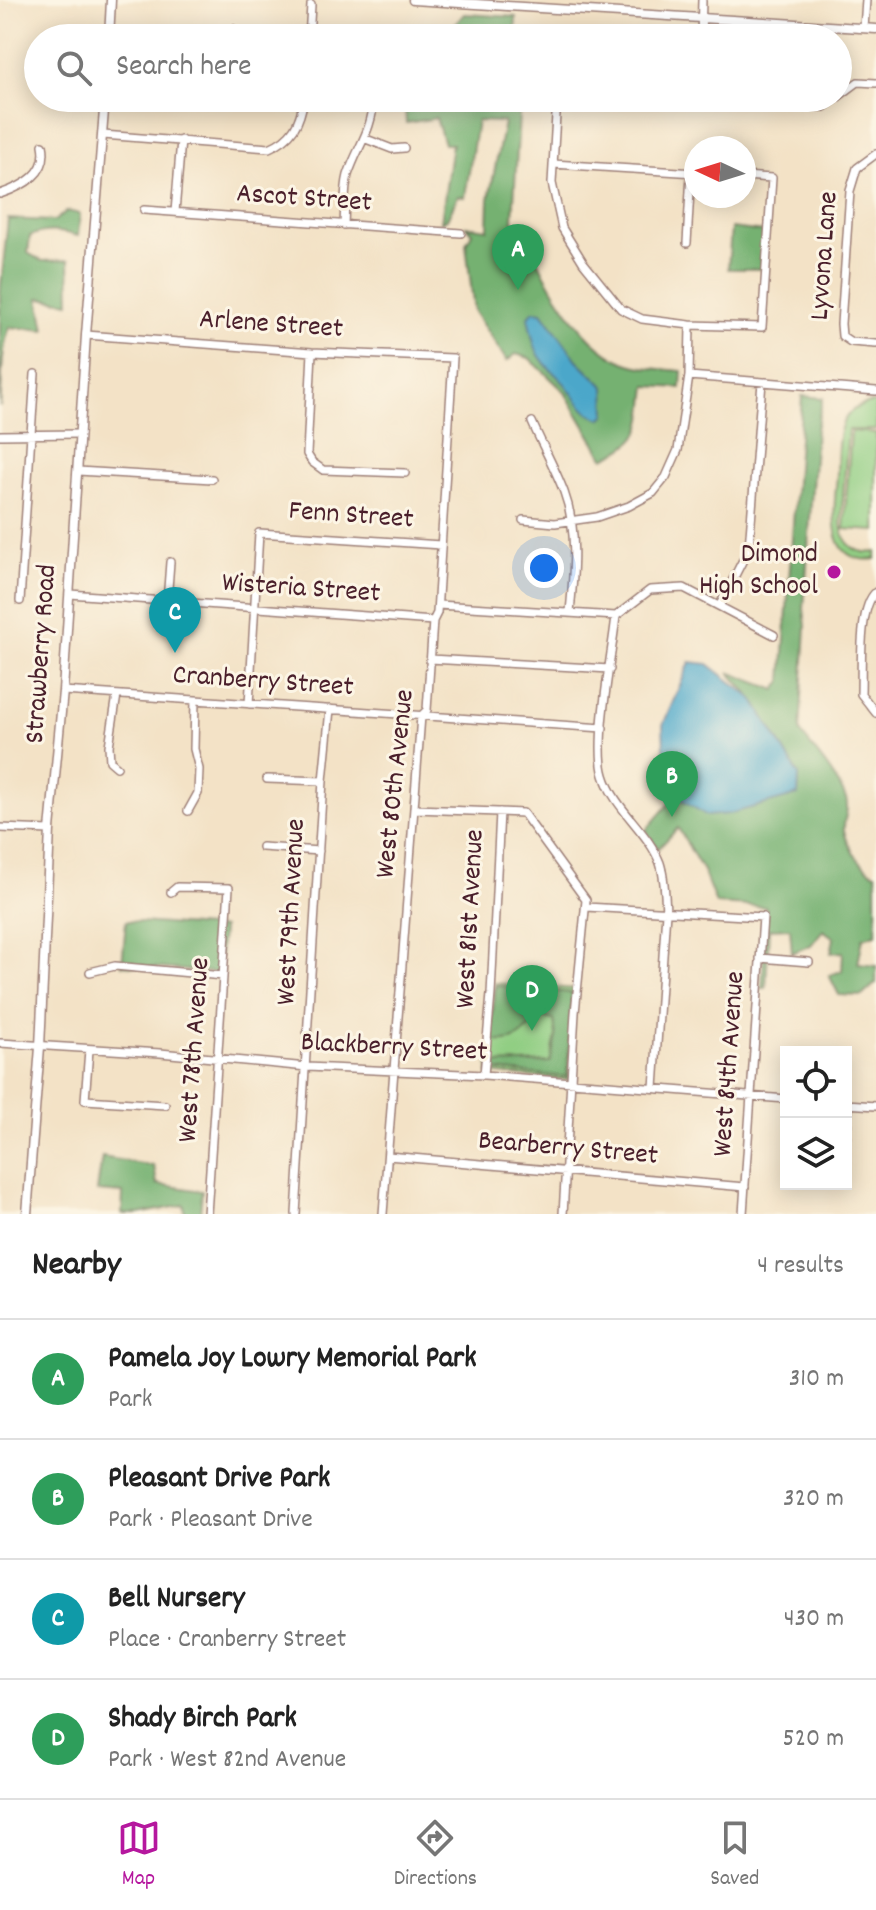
<!DOCTYPE html>
<meta charset="utf-8">
<style>
:root{--surface:#fff;--page:#f6f6f6;--text:#222;--muted:#767676;--line:#e0e0e0;--accent:#b5179e}
body{margin:0;font-family:Dekko,sans-serif;background:var(--page);color:var(--text)}
.controls{position:absolute;right:24px;bottom:24px;display:grid;overflow:hidden;border-radius:0px;box-shadow:0 4px 20px #0003}
.controls button{width:72px;height:72px;display:grid;place-items:center;padding:0;border:0;border-bottom:2px solid var(--line);background:var(--surface);color:var(--text);font:40px sans-serif}
.compass{position:absolute;left:684px;top:136px;width:72px;height:72px;border-radius:50%;background:var(--surface);box-shadow:0 4px 20px #0003;rotate:274deg}
.you{position:absolute;left:544px;top:568px;width:28px;height:28px;margin:-20px;border:6px solid #fff;border-radius:50%;background:#1a73e8;box-shadow:0 0 0 12px #1a73e833}
.badge{display:grid;place-items:center;width:52px;height:52px;border-radius:50%;background:var(--accent);color:#fff;font-size:26px;font-weight:700}
.pin{position:absolute;translate:-50% -66px;filter:drop-shadow(0 2px 4px #0008)}
.pin::after{content:'';position:absolute;top:42px;width:28px;height:24px;background:inherit;clip-path:polygon(0 0,100% 0,50% 100%)}
.list{margin:0;padding:0;list-style:none}
h2{display:flex;justify-content:space-between;align-items:center;height:104px;margin:0;padding:0 32px;font-size:34px}
h2 small{font-size:26px;font-weight:400;color:var(--muted)}
.list li{display:grid;grid-template-columns:52px 1fr auto;gap:24px;align-items:center;box-sizing:border-box;height:120px;padding:0 32px;border-top:2px solid var(--line)}
.list b{display:block;font-size:30px;white-space:nowrap}
.list p{margin:0;font-size:26px;white-space:nowrap;color:var(--muted)}
.list em{font-size:26px;font-style:normal;color:var(--muted)}
.icon{flex:none;width:44px;height:44px;fill:none;stroke:currentColor;stroke-width:2;stroke-linecap:round;stroke-linejoin:round}
.map{position:relative;flex:none;width:876px;height:1214px;overflow:hidden}
.search{position:absolute;background:var(--surface);box-shadow:0 4px 20px #0003;left:24px;right:24px;top:24px;height:88px;display:flex;align-items:center;gap:20px;box-sizing:border-box;padding:0 28px;border-radius:44px;color:var(--muted);font-size:30px}
.sheet{height:584px;background:var(--surface)}
nav{display:flex;justify-content:space-around;align-items:center;box-sizing:border-box;height:112px;border-top:2px solid var(--line);background:var(--surface);font-size:22px;color:var(--muted)}
nav a{display:grid;justify-items:center;gap:4px}
nav .on{color:var(--accent)}
.map>svg:first-child{display:block}
.green{fill:#91ce83;stroke:#6e7657;stroke-width:2}
.forest{fill:#74b171;stroke:#5f684e;stroke-width:2}
.water{fill:#4ca7ca;stroke:#4b637a;stroke-width:2}
.lines{fill:none;stroke-linecap:round;stroke-linejoin:round}
.minor-casing{stroke:#9e8078;stroke-width:10}
.tertiary-casing{stroke:#9e8078;stroke-width:11}
.minor{stroke:#fff;stroke-width:7}
.tertiary{stroke:#fff;stroke-width:8}
.poi-dot{fill:#b5179e;stroke:#fcf5e5;stroke-width:3}
.labels{text-anchor:middle;dominant-baseline:central;stroke-width:6;stroke-linejoin:round;paint-order:stroke}
.street-label{font-size:28px;fill:#4a1f2b;stroke:#fcf5e5}
.poi-label{font-size:28px;fill:#4a1f2b;stroke:#fcf5e5;text-anchor:end}
</style>
<div class="map">
<svg width="876" height="1214" viewBox="0 0 876 1214">
<rect width="100%" height="100%" fill="#fcf5e5"/>
<filter id="ink" filterUnits="userSpaceOnUse"><feTurbulence type="fractalNoise" baseFrequency=".0125" numOctaves="2"/><feDisplacementMap in="SourceGraphic" scale="16" xChannelSelector="R" yChannelSelector="G"/><feConvolveMatrix kernelMatrix="1 2 1 2 8 2 1 2 1" color-interpolation-filters="sRGB"/></filter>
<filter id="wash" filterUnits="userSpaceOnUse"><feTurbulence type="fractalNoise" baseFrequency=".006" numOctaves="4" result="noise"/><feDisplacementMap in="SourceGraphic" scale="32" xChannelSelector="R" yChannelSelector="G"/><feGaussianBlur stdDeviation="1.8" result="paint"/><feColorMatrix in="noise" values="0 0 0 0 0 0 0 0 0 0 0 0 0 0 0 0 0 1.4 0 .05"/><feComposite in="paint" operator="in"/></filter>
<g filter="url(#wash)">
<rect width="100%" height="100%" fill="#f3e2c6"/>
<path class="green" d="M871 403H876V430H848L841 524C843 544 856 555 876 552V559C823 566 835 507 837 474 838 457 836 433 845 419 851 409 860 405 871 403Z
M851 431 876 433V531L844 529Z
M495 983 575 989 569 1080 488 1073Z"/>
<path class="forest" d="M464 14 516 17 515 38H451V29Z
M423 98H520L513 219 518 236 526 233C543 277 583 352 633 365 648 369 666 369 682 371L681 388 647 386C642 428 646 440 604 458L564 391 529 358 516 354 507 361 474 312 466 244 472 233 466 226 488 229 489 199 504 122 477 121 465 197 458 196 447 219 441 222 452 144H444L436 118 406 123 405 106Z
M67 211 80 214 78 236C59 231 48 229 30 236L28 253 42 261 69 260 70 302 39 298 45 330 10 327C0 351 3 382 0 407V295L8 219 54 221Z
M731 228 764 232 761 269H728Z
M802 396 823 398 816 429 804 609 806 626 800 732C813 749 839 779 846 799 850 808 843 820 844 830 847 846 861 868 876 873V934L863 938 858 964 876 966V983L862 996 839 995 829 975 842 971 843 952 831 953 834 938 823 930 811 945 792 953 790 928 769 929 766 988H762L766 907 716 904 703 871 678 828 658 849 646 830 677 794 680 798 798 795 799 775 753 699 729 672 776 690 782 681Z
M126 921 222 928 219 973 122 965Z
M496 986 572 993 567 1077 493 1070V1064L550 1062 556 1037 554 1020 538 1017C525 1034 517 1043 495 1041L490 1037Z
M102 1157 154 1166 157 1184 202 1191 200 1214H185L184 1205 139 1214H122L123 1193 97 1191Z"/>
<path class="water" d="M534 311 542 312 577 360 605 387 606 414 601 419C583 413 576 398 565 384 554 372 542 364 536 349 532 339 530 328 528 317Z
M690 662 708 664 753 699 799 775 798 795 729 814 707 816 680 798 665 773 663 725Z"/>
</g>
<g filter="url(#ink)">
<g class="lines">
<defs>
<path id="minor" d="M864 28 866 0
M153 38 157 32
M233 38V29
M309 38 311 5
M701 38 702 0
M838 97 858 82 876 83
M557 98 552 183 562 228 583 262 621 309 642 319 690 325 762 327 772 178 744 176
M703 98 824 107 837 98
M103 135 269 148C293 138 300 123 304 98
M366 139 392 149 404 148
M876 154 857 168 850 191 841 324 842 336 851 342 876 344
M553 164 696 173
M0 194C24 186 49 173 43 145
M144 210 461 233
M175 212 181 140
M344 225C345 209 344 190 348 175 358 145 372 132 374 98
M687 243 691 173
M86 335 312 352 453 358 437 613 433 621 427 710 421 716 383 1214
M312 352 307 454 312 462 323 470 405 473
M689 376 876 391
M532 422C542 445 555 468 564 492 578 530 574 572 570 612
M0 435 80 434
M78 471 212 479
M523 520 555 523 597 517 629 506 653 493 666 477 678 450 689 376 690 325
M876 592C858 607 862 670 861 694L876 713
M70 594 433 621
M20 601 35 374
M167 602 170 562
M438 605 616 616 650 590 684 588 774 635
M720 605 749 548 762 382
M616 616C612 655 594 742 604 775 614 809 648 831 660 863 665 878 665 896 666 912L654 1088
M430 659 610 669
M63 691 603 728
M117 695 109 746 110 761 117 767
M249 704 259 533 441 545
M267 779 323 781
M415 809 523 813 586 900 575 1013 563 1214
M188 811 198 793 199 769 194 749 195 700
M0 828 50 830
M262 847 319 851
M171 892 177 887 229 888 207 1214
M586 907 763 917 743 1214
M760 958 809 962
M90 972 115 966 223 976
M0 1043 160 1053 307 1067 484 1075 786 1099
M89 1050 85 1100 165 1105
M484 1075 491 994 500 812
M846 1104 876 1106
M846 1139 849 1104
M388 1156 745 1187
M296 1214 323 781 330 709"/>
<path id="tertiary" d="M413 0 876 29
M109 38 111 0
M27 1214 40 1047 50 830 63 691 86 335 105 98"/>
</defs>
<use href="#minor" class="minor-casing"/>
<use href="#tertiary" class="tertiary-casing"/>
<use href="#minor" class="minor"/>
<use href="#tertiary" class="tertiary"/>
</g>
</g>
<circle class="poi-dot" cx="834" cy="572" r="8"/>
<g class="labels">
<g class="street-label">
<text transform="translate(304 200) rotate(4)">Ascot Street</text>
<text transform="translate(826 256) rotate(-86)">Lyvona Lane</text>
<text transform="translate(271 326) rotate(4)">Arlene Street</text>
<text transform="translate(351 517) rotate(4)">Fenn Street</text>
<text transform="translate(301 590) rotate(4)">Wisteria Street</text>
<text transform="translate(43 654) rotate(-86)">Strawberry Road</text>
<text transform="translate(263 683) rotate(4)">Cranberry Street</text>
<text transform="translate(397 784) rotate(-84)">West 80th Avenue</text>
<text transform="translate(293 912) rotate(-87)">West 79th Avenue</text>
<text transform="translate(472 919) rotate(-87)">West 81st Avenue</text>
<text transform="translate(394 1049) rotate(3)">Blackberry Street</text>
<text transform="translate(196 1050) rotate(-86)">West 78th Avenue</text>
<text transform="translate(731 1064) rotate(-86)">West 84th Avenue</text>
<text transform="translate(568 1150) rotate(5)">Bearberry Street</text>
</g>
<g class="poi-label">
<text x="818" y="556">Dimond<tspan x="818" dy="32">High School</tspan></text>
</g>
</g>
</svg>
<div class="controls">
<button><svg class="icon" aria-label="locate" viewBox="0 0 24 24"><circle cx="12" cy="12" r="6"/><path d="M12 2v4M12 18v4M2 12h4M18 12h4"/></svg></button>
<button><svg class="icon" aria-label="layers" viewBox="0 0 24 24"><path d="M12 4l9 5-9 5-9-5zM3 14l9 5 9-5"/></svg></button>
</div>
<svg class="compass" viewBox="-18 -18 36 36"><path d="M0-13l5 13h-10z" fill="#e53935"/><path d="M0 13l5-13h-10z" fill="#767676"/></svg>
<div class="you"></div>
<div class="pin badge" style="left:518px;top:290px;background:#2e9e5b">A</div>
<div class="pin badge" style="left:672px;top:817px;background:#2e9e5b">B</div>
<div class="pin badge" style="left:175px;top:653px;background:#0f9aa8">C</div>
<div class="pin badge" style="left:532px;top:1031px;background:#2e9e5b">D</div>
<div class="search"><svg class="icon" aria-label="search" viewBox="0 0 24 24"><circle cx="10" cy="10" r="6"/><path d="M15 15l6 6"/></svg>Search here</div>
</div>
<section class="sheet">
<h2>Nearby<small>4 results</small></h2>
<ul class="list">
<li><span class="badge" style="background:#2e9e5b">A</span><div><b>Pamela Joy Lowry Memorial Park</b><p>Park</p></div><em>310 m</em></li>
<li><span class="badge" style="background:#2e9e5b">B</span><div><b>Pleasant Drive Park</b><p>Park · Pleasant Drive</p></div><em>320 m</em></li>
<li><span class="badge" style="background:#0f9aa8">C</span><div><b>Bell Nursery</b><p>Place · Cranberry Street</p></div><em>430 m</em></li>
<li><span class="badge" style="background:#2e9e5b">D</span><div><b>Shady Birch Park</b><p>Park · West 82nd Avenue</p></div><em>520 m</em></li>
</ul>
</section>
<nav>
<a class="on"><svg class="icon" aria-label="map" viewBox="0 0 24 24"><path d="M3 6l6-2 6 2 6-2v14l-6 2-6-2-6 2zM9 4v14M15 6v14"/></svg>Map</a>
<a><svg class="icon" aria-label="directions" viewBox="0 0 24 24"><path d="M12 3l9 9-9 9-9-9zM9 14v-3h6M13 9l2 2-2 2"/></svg>Directions</a>
<a><svg class="icon" aria-label="saved" viewBox="0 0 24 24"><path d="M7 4h10v16l-5-4-5 4z"/></svg>Saved</a>
</nav>
